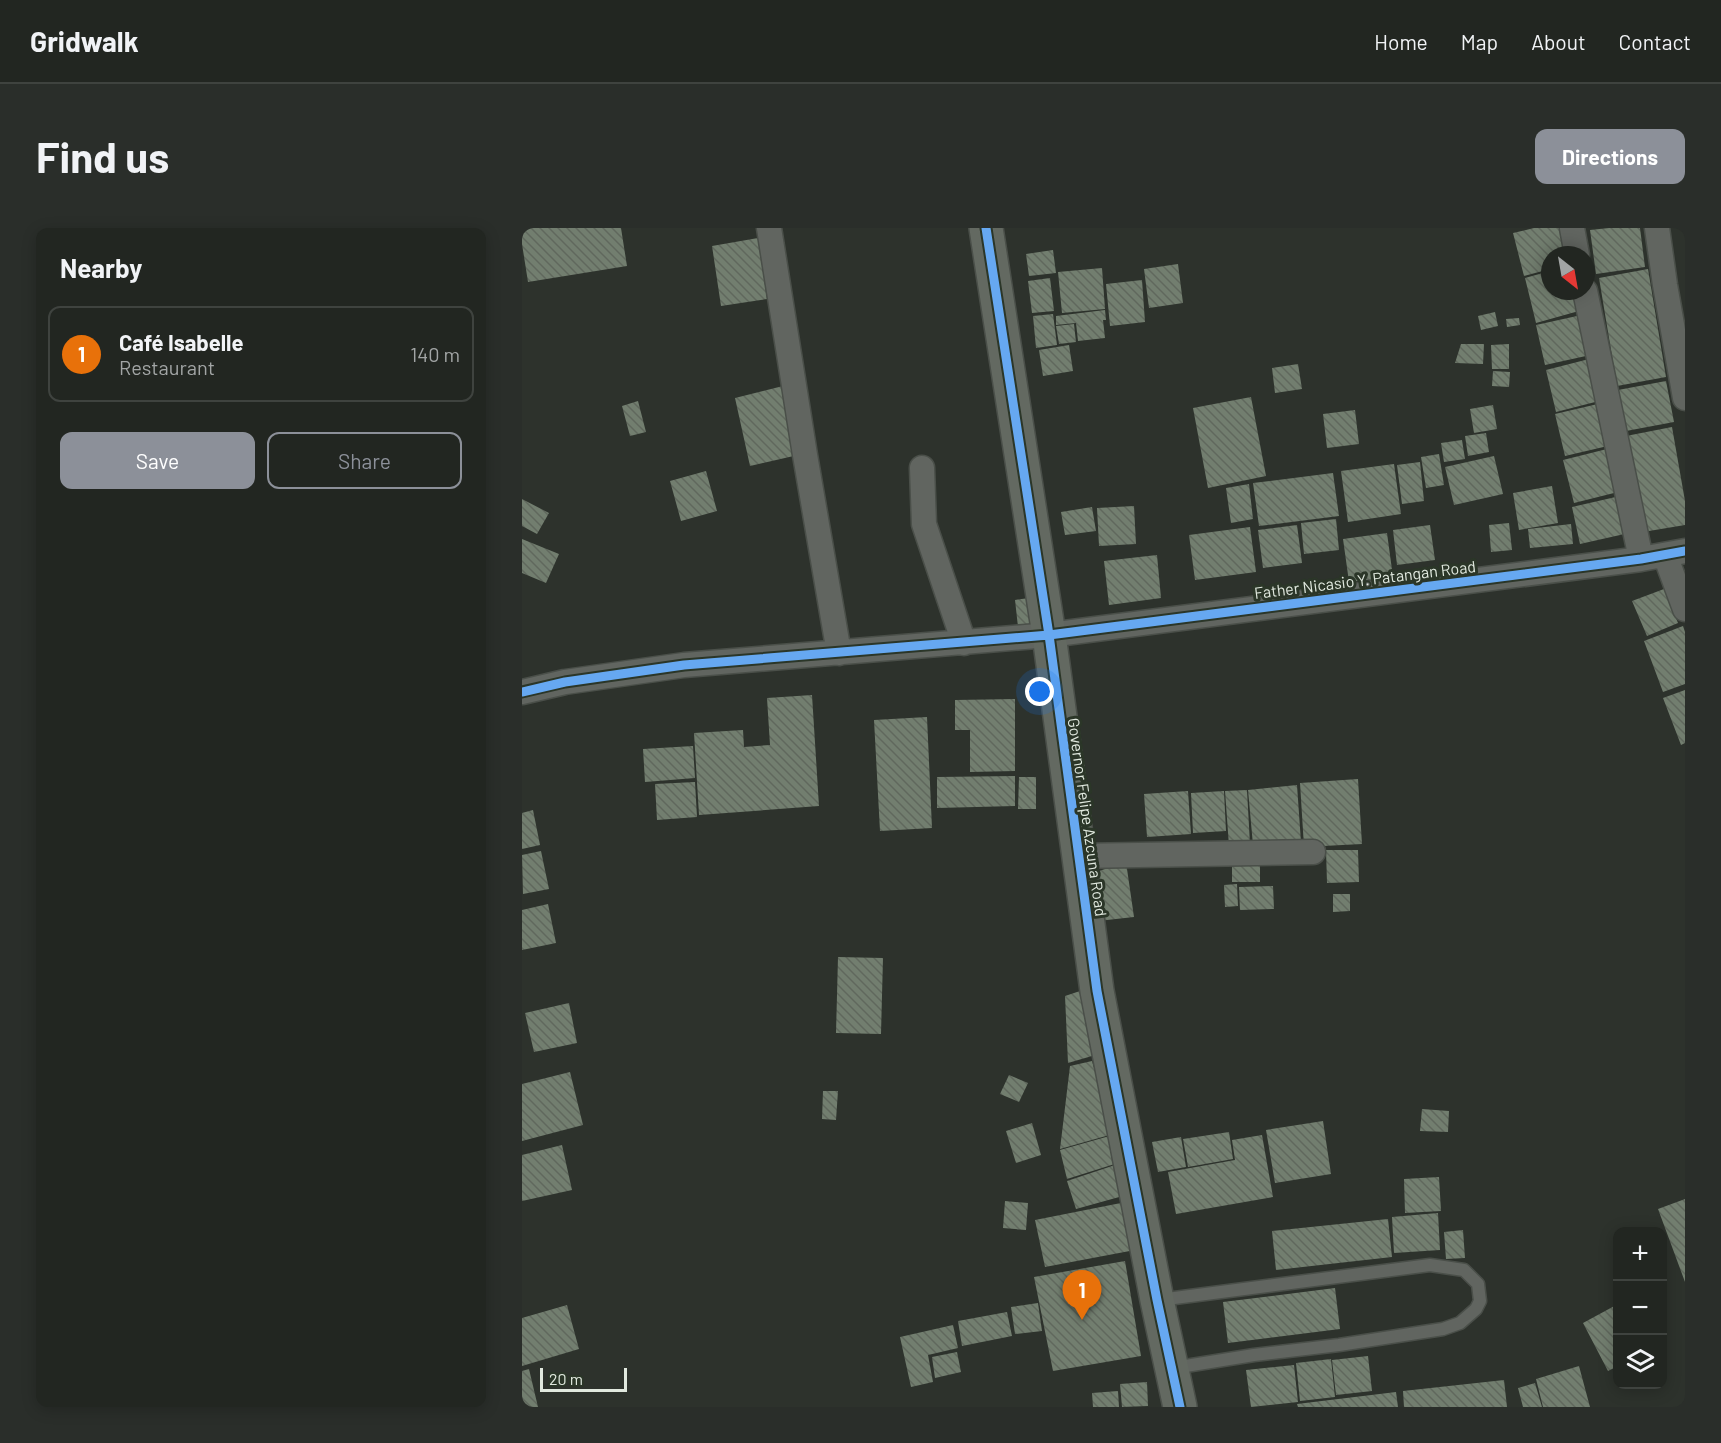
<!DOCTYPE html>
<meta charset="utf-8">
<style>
:root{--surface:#222621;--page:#2a2e2a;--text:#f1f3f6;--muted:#a2a5a5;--line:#3f433f;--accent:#8c9099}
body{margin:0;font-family:Barlow,sans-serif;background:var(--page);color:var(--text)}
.controls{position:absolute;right:18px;bottom:18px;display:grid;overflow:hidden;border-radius:12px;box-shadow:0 3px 15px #0003}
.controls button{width:54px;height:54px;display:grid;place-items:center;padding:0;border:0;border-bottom:2px solid var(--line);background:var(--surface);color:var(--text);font:30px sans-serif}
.compass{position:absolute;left:1019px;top:18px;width:54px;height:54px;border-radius:50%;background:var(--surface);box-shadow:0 3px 15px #0003;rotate:149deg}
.scale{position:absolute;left:18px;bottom:15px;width:87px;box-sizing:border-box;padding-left:6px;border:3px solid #e1e9df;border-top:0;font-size:16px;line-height:21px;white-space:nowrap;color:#e1e9df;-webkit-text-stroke:4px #2b3628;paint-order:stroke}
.you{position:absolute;left:518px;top:464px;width:21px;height:21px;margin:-15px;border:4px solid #fff;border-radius:50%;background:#1a73e8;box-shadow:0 0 0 9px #1a73e833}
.badge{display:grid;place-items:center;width:39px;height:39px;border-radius:50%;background:var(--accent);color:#fff;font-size:20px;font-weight:700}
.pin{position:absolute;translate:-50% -50px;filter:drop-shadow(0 2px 3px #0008)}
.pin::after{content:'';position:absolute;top:32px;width:21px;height:18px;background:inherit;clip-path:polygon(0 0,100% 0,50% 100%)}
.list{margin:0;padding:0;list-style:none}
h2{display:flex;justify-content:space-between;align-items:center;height:78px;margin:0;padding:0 24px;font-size:26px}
h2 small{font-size:20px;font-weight:400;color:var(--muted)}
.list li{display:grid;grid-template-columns:39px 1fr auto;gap:18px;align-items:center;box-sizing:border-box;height:96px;margin:0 12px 12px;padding:0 12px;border:2px solid var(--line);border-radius:12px}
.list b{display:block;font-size:22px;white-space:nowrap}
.list p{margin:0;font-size:20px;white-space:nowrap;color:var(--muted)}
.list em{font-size:20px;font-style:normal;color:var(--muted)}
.actions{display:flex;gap:12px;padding:18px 24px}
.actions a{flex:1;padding:14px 0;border:2px solid var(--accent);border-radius:12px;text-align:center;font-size:21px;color:var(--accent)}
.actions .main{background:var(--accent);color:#fff}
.icon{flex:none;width:33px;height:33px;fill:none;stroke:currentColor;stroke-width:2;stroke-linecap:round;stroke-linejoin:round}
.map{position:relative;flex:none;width:1163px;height:1179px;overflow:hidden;border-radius:12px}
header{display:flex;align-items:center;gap:36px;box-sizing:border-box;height:84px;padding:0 30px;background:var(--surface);border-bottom:2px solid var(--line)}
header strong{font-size:28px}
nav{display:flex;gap:33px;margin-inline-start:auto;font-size:21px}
.intro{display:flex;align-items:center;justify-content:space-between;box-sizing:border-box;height:144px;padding:0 36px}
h1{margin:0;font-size:42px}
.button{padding:15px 27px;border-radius:12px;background:var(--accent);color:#fff;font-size:21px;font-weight:700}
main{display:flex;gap:36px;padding:0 36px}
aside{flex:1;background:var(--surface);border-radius:12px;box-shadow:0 3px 15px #0003}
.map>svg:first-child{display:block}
.building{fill:url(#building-back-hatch)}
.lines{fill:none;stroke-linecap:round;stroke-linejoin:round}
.lane-casing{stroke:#4a4f49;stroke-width:15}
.street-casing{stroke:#4a4f49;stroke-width:27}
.secondary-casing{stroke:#4a4f49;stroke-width:36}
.lane{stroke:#616560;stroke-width:12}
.street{stroke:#616560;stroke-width:24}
.secondary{stroke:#636961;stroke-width:33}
.cycleway-casing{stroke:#2b3628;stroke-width:13}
.cycleway{stroke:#66a8f1;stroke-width:9}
.labels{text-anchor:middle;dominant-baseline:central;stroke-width:6;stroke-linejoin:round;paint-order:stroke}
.street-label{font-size:16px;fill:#e1e9df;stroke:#2b3628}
</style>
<header>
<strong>Gridwalk</strong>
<nav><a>Home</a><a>Map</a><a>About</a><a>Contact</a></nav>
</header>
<div class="intro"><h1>Find us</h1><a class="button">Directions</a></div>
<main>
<aside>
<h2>Nearby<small></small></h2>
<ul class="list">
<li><span class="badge" style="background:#e8710a">1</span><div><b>Café Isabelle</b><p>Restaurant</p></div><em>140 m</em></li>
</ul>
<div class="actions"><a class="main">Save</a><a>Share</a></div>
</aside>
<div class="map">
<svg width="1163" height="1179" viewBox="0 0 1163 1179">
<defs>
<pattern id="building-back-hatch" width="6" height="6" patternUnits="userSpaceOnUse" patternTransform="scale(1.5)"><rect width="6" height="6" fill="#727e6f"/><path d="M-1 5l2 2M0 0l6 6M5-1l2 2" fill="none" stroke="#60685d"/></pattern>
</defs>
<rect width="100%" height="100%" fill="#2d322c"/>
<path class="building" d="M0 0H99L105 38 6 54 0 16Z
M1012 0H1041L1048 27H1028V41L1002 48 991 5Z
M1087 0H1118L1123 39 1074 46 1068 2Z
M236 10 245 71 199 78 190 18Z
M531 22 534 45 507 48 504 26Z
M656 36 661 75 627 80 622 41Z
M580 40 583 81 540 85 536 44Z
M1126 41 1144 149 1095 158 1077 50Z
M1028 43V63H1059L1064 81 1014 95 1003 50Z
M528 50 532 83 510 85 506 53Z
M620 52 623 94 588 98 584 56Z
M583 82 584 92H581L583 110 556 113 554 95 534 97V88Z
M973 84 976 98 959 102 956 88Z
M531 86 535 117 514 120 511 88Z
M1064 86 1073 126 1023 137 1014 97Z
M997 90 998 97 985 99 984 91Z
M552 96 554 114 537 116 534 98Z
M939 116H962L961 136 933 135Z
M987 116V141H970L969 117Z
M547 117 551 143 521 148 517 122Z
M1071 130 1081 172 1034 184 1024 142Z
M776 136 780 161 753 165 750 140Z
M971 143 988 144 987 159 970 158Z
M1144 153 1152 194 1104 203 1096 162Z
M261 158 276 227 228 238 213 170Z
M729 169 744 248 686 260 671 180Z
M116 173 124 204 108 208 100 178Z
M1080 175 1090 217 1043 228 1033 186Z
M971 177 975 201 952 205 948 181Z
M833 182 837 216 805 220 801 186Z
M1150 199 1163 273V297L1121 304 1104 208Z
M964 205 967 224 946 228 943 208Z
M940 212 943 231 922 234 919 215Z
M1089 220 1100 263 1052 275 1041 232Z
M917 226 922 257 904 260 899 229Z
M972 228 981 266 932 277 923 239Z
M898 234 902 273 880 276 875 237Z
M872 236 879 286 826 294 819 243Z
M184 243 195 283 159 293 148 253Z
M811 245 817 288 737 298 731 255Z
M727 256 731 291 709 295 704 260Z
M1030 258 1036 295 997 302 991 265Z
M1098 268 1107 305 1058 316 1050 279Z
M0 271 27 285 15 306 0 298Z
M612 278 614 316 577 318 575 280Z
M570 279 574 303 543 307 539 284Z
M814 291 817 322 782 326 779 295Z
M987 295 990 322 969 324 967 297Z
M1049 296 1051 316 1008 320 1006 301Z
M775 297 780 335 741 340 736 302Z
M908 297 913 332 875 337 871 302Z
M728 299 734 344 673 352 667 307Z
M865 305 871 349 827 354 821 311Z
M0 311 37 326 24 355 0 345Z
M635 327 639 370 587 377 582 333Z
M1142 361 1156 395 1125 408 1110 373Z
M515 369 518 397 496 399 493 372Z
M1161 398 1163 404V456L1141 464 1122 413Z
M1163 462V515L1159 517 1141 470Z
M290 467 297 578 177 587 172 505 221 502 222 519 248 517 245 470Z
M493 471V543L448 544V502H433V472Z
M405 489 410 600 358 603 352 492Z
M171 518 173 550 123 554 121 521Z
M493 548V578L415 580V549Z
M497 549H514V581H496Z
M836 551 840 616 782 619 778 555Z
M173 554 175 589 135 592 133 556Z
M775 557 779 614 731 617 726 562Z
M725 562 728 616 707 618 703 563Z
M666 563 669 606 625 609 622 566Z
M702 563 704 603 671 605 669 565Z
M11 582 18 617 0 621V585Z
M804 622H836L837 654 805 655Z
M19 623 27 661 1 666 0 627Z
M604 634 612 689 576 693 568 646Z
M710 638H738V654H710Z
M715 656 716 678 703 679 702 657Z
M751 658 752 681 718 682 717 659Z
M811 666H828V683L811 684Z
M26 676 34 715 0 722V682Z
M316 729 361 730 359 806 314 805Z
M558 763 570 828 546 835 543 768Z
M47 775 55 815 12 824 3 785Z
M570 833 591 906 538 921 548 838Z
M48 844 61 897 0 913V856Z
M487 847 506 855 497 874 478 866Z
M301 863H316L314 892 300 891Z
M900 881 927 883 926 904 898 903Z
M801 893 809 946 753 955 744 902Z
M510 895 519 927 494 935 484 903Z
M707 904 711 931 666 939 661 911Z
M591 907 599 934 545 951 538 922Z
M740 907 751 969 654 986 646 944 713 932 710 912Z
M659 909 664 939 636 944 630 914Z
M40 917 50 962 0 973V927Z
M599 935 608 966 554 981 545 953Z
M917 949 919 983 883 985 882 951Z
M1163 971V1054L1136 981Z
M483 973 506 975 504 1002 481 1000Z
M604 974 613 1022 523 1039 513 992Z
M916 985 918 1022 872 1025 870 989Z
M866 991 870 1029 754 1042 750 1003Z
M941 1002 943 1030 924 1031 922 1004Z
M603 1033 619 1128 531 1143 512 1049Z
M813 1060 818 1101 706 1115 701 1074Z
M516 1075 520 1103 493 1106 489 1079Z
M1096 1076V1138L1086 1143 1061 1095Z
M45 1077 57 1121 0 1138V1090Z
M485 1084 490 1108 440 1118 436 1093Z
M431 1097 436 1120 406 1127 411 1154 389 1159 378 1109Z
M435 1124 439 1144 413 1150 410 1129Z
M846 1128 850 1163 814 1167 810 1132Z
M809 1131 813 1169 778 1173 774 1135Z
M772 1137 776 1174 729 1179 724 1142Z
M1057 1138 1068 1179H1021L1014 1151Z
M7 1141 16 1179H0V1143Z
M982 1152 985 1179H882L881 1163Z
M625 1154 626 1178 600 1179 598 1156Z
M1013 1155 1020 1179H1001L996 1160Z
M596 1163 597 1179H571L570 1165Z
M874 1164 876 1179H776L775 1176Z"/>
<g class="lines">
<defs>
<path id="lane" d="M637 1072 908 1037 942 1042 956 1056 958 1073 954 1081 938 1095 921 1101 817 1117 732 1127 651 1140"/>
<path id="street" d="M247 0 283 227 317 425
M1050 0 1055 27
M1135 0 1143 57 1163 170
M1063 63 1119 331
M400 240 402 296 442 415
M1143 327 1163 381
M0 464 43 454 162 437 527 407 1119 331 1163 323
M556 628 791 624"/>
<path id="secondary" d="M464 0 527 407 575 763 635 1072 658 1179"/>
</defs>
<use href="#lane" class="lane-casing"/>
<use href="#street" class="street-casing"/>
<use href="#secondary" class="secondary-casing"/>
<use href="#lane" class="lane"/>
<use href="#street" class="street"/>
<use href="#secondary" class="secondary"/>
<defs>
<path id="cycleway" d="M464 0 527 407 575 763 635 1072 658 1179
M0 464 43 454 162 437 527 407 1119 331 1163 323"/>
</defs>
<use href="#cycleway" class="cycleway-casing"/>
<use href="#cycleway" class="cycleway"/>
</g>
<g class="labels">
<g class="street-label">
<text transform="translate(843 351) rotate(-7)">Father Nicasio Y. Patangan Road</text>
<text transform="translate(566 589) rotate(82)">Governor Felipe Azcuna Road</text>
</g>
</g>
</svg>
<div class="controls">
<button>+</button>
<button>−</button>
<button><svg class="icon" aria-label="layers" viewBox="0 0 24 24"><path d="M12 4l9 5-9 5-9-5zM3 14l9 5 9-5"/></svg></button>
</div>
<svg class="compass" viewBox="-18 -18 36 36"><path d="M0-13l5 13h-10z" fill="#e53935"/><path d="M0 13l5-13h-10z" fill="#a2a5a5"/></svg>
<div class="scale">20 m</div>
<div class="you"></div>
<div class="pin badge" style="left:560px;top:1092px;background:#e8710a">1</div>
</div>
</main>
